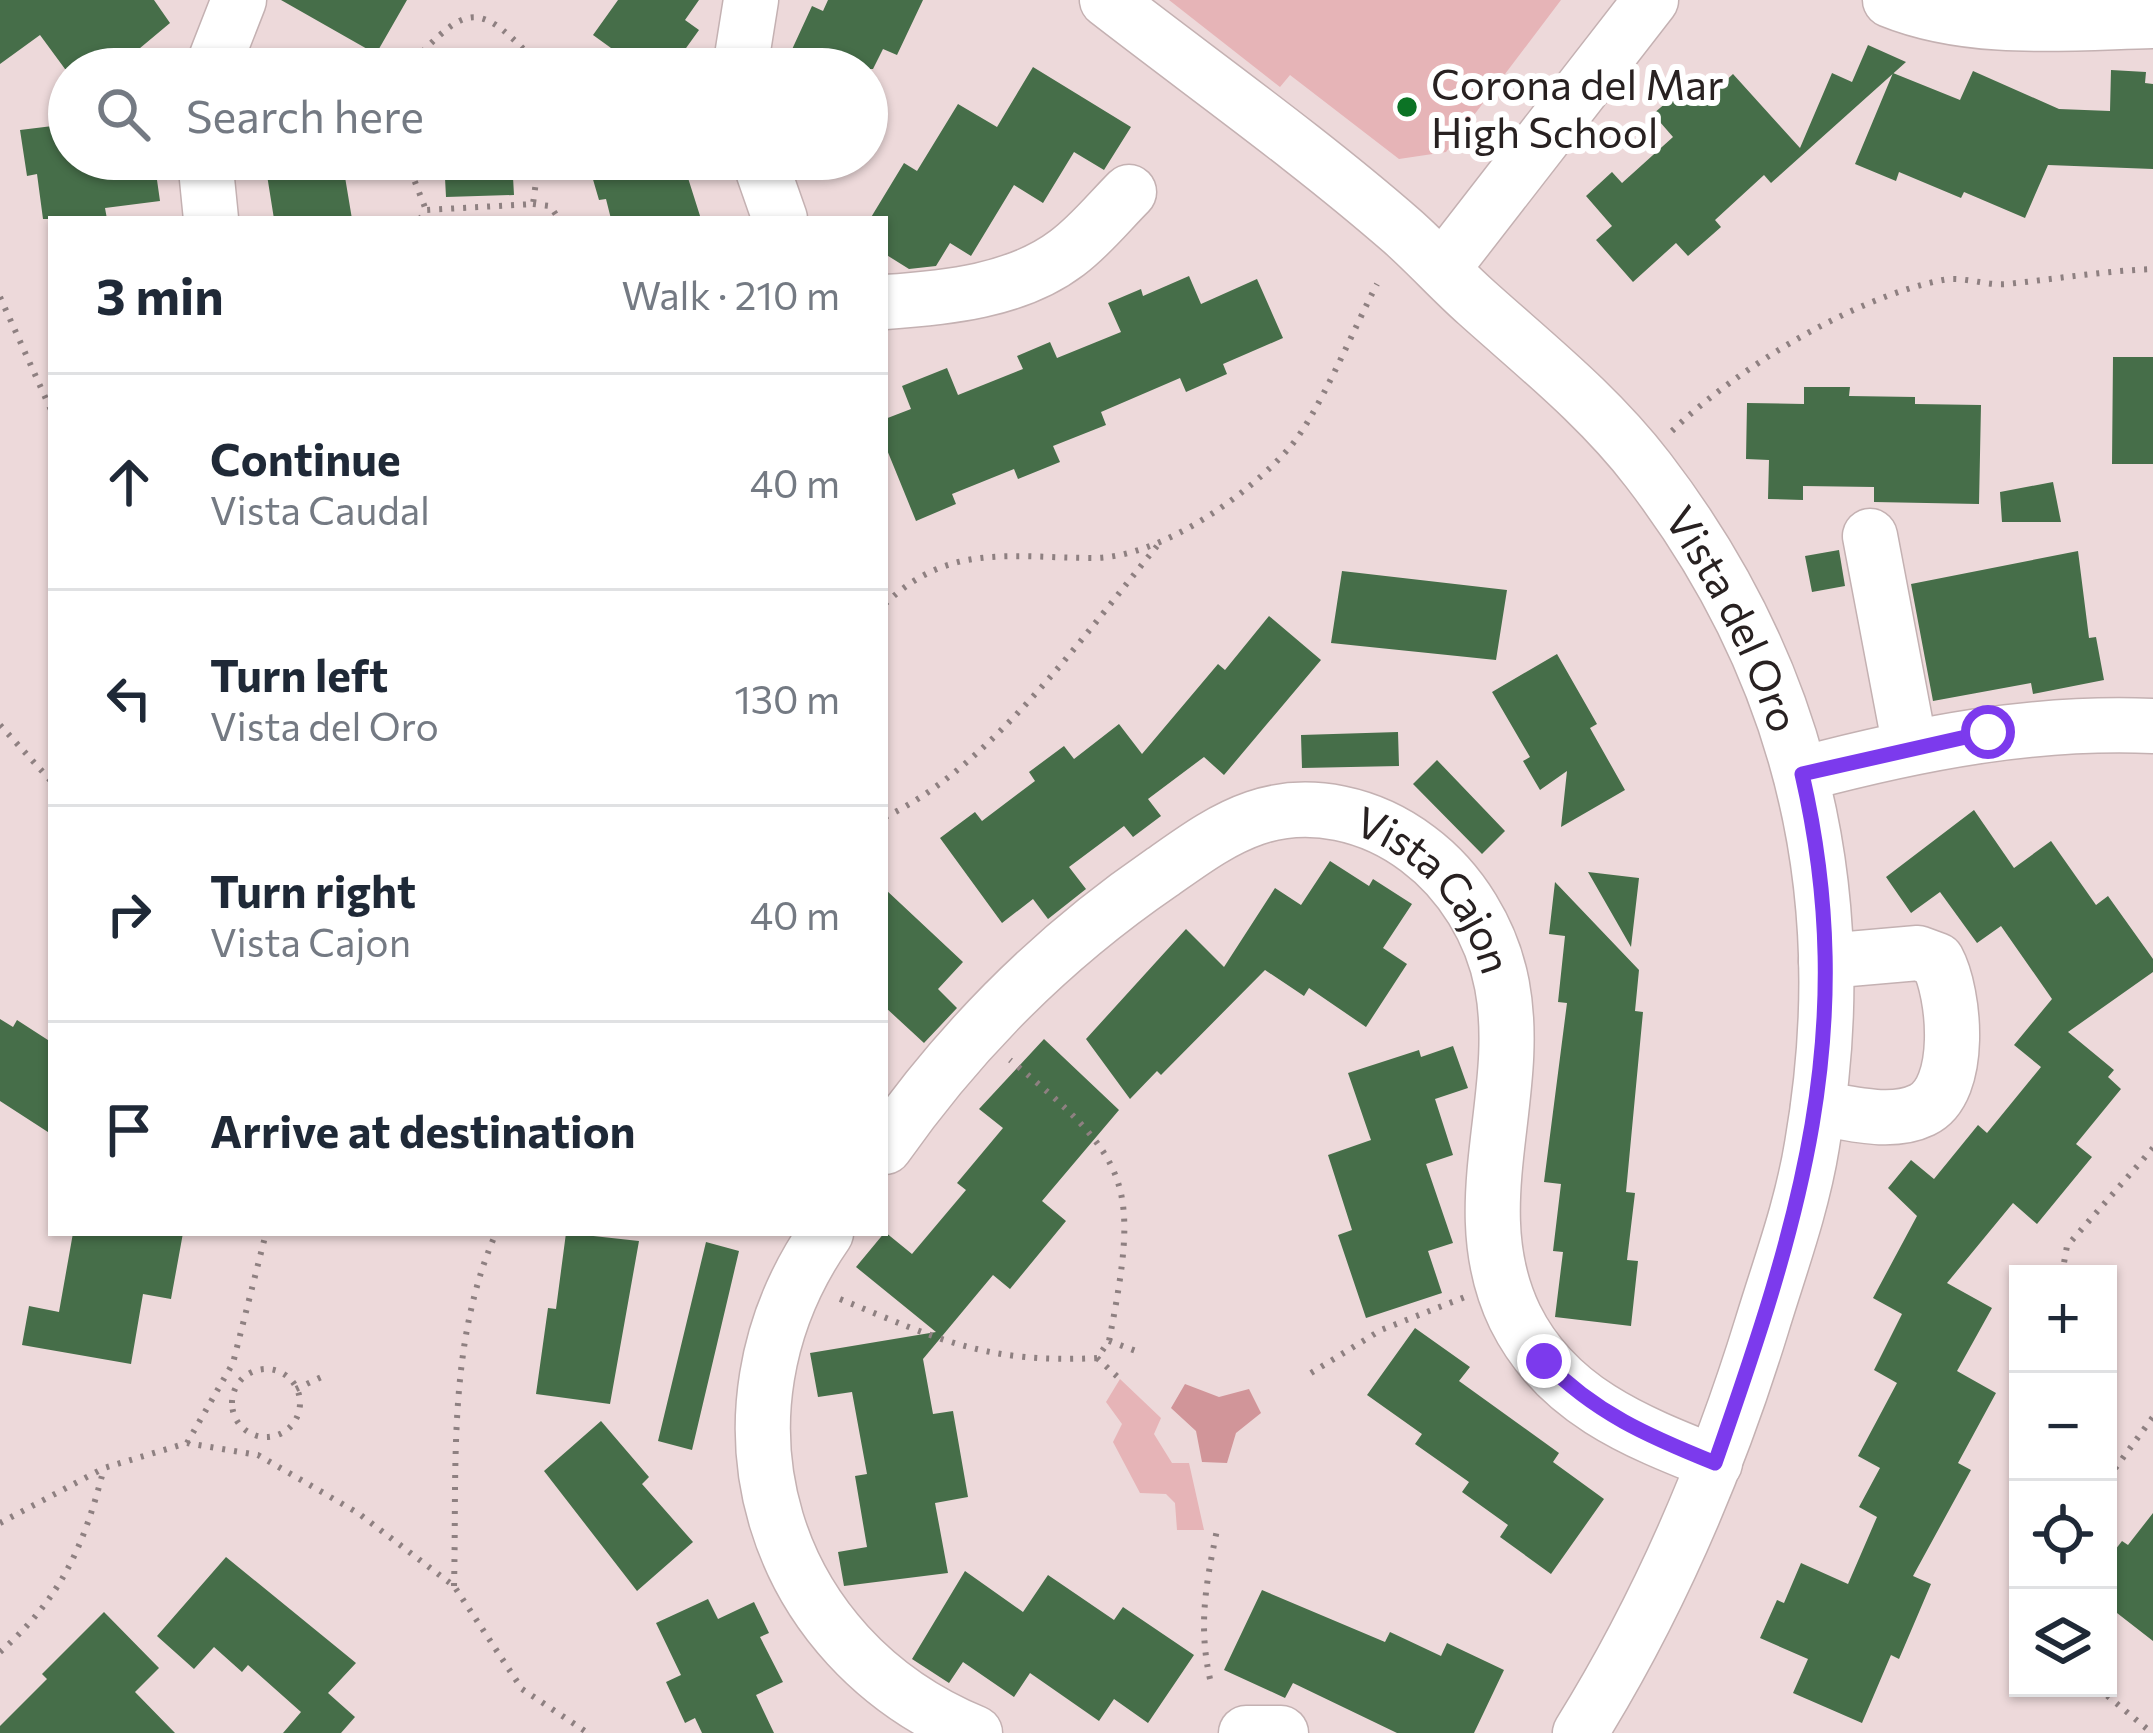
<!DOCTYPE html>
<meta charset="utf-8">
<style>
:root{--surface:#fff;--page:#f2f2f3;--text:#1f2937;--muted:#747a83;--line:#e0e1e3}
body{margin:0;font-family:Commissioner,sans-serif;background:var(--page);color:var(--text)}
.controls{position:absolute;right:36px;bottom:36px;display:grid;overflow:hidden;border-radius:0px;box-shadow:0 3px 9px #0004}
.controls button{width:108px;height:108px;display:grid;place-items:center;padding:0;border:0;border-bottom:3px solid var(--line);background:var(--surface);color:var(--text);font:60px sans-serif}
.stop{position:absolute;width:36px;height:36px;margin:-27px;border:9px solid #7c3aed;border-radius:50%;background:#fff}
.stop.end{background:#7c3aed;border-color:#fff;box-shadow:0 3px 12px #0008}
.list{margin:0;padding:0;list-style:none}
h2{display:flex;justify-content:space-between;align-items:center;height:156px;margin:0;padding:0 48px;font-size:51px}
h2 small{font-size:39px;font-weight:400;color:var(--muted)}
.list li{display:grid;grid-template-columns:78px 1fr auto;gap:36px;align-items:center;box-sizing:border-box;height:216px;padding:0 48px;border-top:3px solid var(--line)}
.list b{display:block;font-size:45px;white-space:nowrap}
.list p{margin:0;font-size:39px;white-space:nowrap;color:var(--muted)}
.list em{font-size:39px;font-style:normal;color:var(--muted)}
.icon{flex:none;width:66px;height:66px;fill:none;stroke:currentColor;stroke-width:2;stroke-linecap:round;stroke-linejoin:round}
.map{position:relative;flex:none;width:2153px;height:1733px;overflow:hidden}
.search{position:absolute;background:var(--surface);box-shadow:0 3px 9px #0004;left:48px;top:48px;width:840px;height:132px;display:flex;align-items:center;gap:30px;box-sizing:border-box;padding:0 42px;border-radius:66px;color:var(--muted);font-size:45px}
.panel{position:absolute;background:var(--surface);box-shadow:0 3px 9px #0004;left:48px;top:216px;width:840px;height:1020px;border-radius:0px}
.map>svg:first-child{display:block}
.green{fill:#e6b4b7}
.water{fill:#d19599}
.building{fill:#466e49}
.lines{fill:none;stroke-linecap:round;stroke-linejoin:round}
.minor-casing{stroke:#c4b1b2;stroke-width:57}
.path{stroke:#8e8081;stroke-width:6;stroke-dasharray:3 9;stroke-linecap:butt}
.minor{stroke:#fff;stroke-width:54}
.route{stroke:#7c3aed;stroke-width:15}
.poi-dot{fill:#0c7325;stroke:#fff;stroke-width:4.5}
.labels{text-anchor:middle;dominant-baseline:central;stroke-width:12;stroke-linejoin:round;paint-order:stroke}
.poi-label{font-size:42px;fill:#282121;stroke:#fff;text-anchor:start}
.street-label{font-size:42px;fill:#282121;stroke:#fff}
</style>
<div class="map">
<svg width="2153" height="1733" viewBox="0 0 2153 1733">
<rect width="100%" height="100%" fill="#edd9da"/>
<path class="green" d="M1169 0H1561L1446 152 1399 159 1290 75 1280 87Z
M1120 1379 1161 1418 1154 1434 1172 1463H1189L1204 1530H1177L1175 1503 1166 1494 1140 1493 1113 1442 1122 1424 1106 1402Z"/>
<path class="water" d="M1185 1384 1219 1397 1249 1389 1261 1413 1236 1433 1227 1463 1202 1462 1196 1431 1171 1408Z"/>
<path class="building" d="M0 0H154L170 23 115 69H65L40 35 0 64Z
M281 0H407L376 54Z
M618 0H699L685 20 699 30 671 69H640L593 35Z
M828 0H923L897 55 883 49 873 69H783L812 6 823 11Z
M1868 45 1906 62 1771 183 1764 175 1715 220 1721 227 1688 256 1676 243 1633 282 1596 240 1612 226 1586 196 1612 172 1622 183 1673 137 1653 114 1689 83 1705 100 1733 74 1800 148 1832 73 1852 82Z
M1033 67 1131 127 1104 170 1074 152 1043 203 1014 185 971 256 950 243 936 266 909 269 885 254V219H870L904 163 917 171 958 104 997 127Z
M2111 70 2146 72 2145 83 2153 84V169L2048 165 2025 218 1964 192 1961 198 1899 172 1896 181 1855 164 1893 73 1960 100 1973 71 2059 109 2110 111Z
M69 124V159H154L160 201 105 208 107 219H43L37 174 27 176 20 130Z
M273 159H342L352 219H274L267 175 276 173Z
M444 159H512L514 195 446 197Z
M587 159H682L701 219H611L606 199 599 200Z
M1189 276 1201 304 1257 279 1283 338 1223 364 1227 374 1186 392 1180 378 1101 412 1106 425 1053 446 1060 462 1018 479 1014 469 952 494 956 504 916 521 885 445V419L911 409 902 386 947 368 958 395 1023 369 1017 356 1050 342 1057 358 1121 332 1108 303 1141 289 1143 296Z
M2113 357H2153V464H2112Z
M1804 387H1850L1849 396 1915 397V404L1981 405 1979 504 1874 502V487L1803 486V500L1768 499 1769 460 1746 459 1747 403 1804 404Z
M2053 482 2061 522H2002L2000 492Z
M1839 550 1845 586 1812 592 1805 556Z
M2078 551 2089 638 2096 637 2104 680 2033 694 2031 683 1933 701 1911 584Z
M1342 571 1507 590 1496 660 1331 643Z
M1269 616 1321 660 1224 775 1204 757 1148 799 1161 816 1133 837 1124 826 1069 867 1086 889 1048 919 1033 899 1002 923 940 838 975 812 982 821 1035 781 1029 772 1064 746 1074 759 1119 724 1142 754 1218 664 1225 670Z
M1557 654 1597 724 1590 728 1625 790 1561 827 1567 771 1540 790 1523 761 1530 757 1492 692Z
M1398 732 1399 766 1302 768 1301 735Z
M1437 760 1505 831 1482 854 1413 784Z
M1974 810 2014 868 2051 841 2096 905 2108 896 2153 959V972L2068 1032 2114 1070 2108 1077 2121 1089 2076 1144 2092 1157 2037 1224 2013 1203 1947 1283 1992 1308 1957 1371 1996 1393 1958 1463 1971 1470 1913 1576 1931 1584 1899 1659 1891 1655 1862 1723 1793 1693 1808 1659 1760 1638 1777 1600 1784 1603 1801 1563 1848 1584 1877 1517 1859 1507 1880 1468 1858 1456 1897 1383 1874 1370 1902 1314 1873 1298 1917 1216 1888 1188 1911 1160 1934 1179 1978 1125 1987 1133 2041 1067 2014 1045 2052 999 2001 926 1977 943 1940 892 1911 913 1886 877Z
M1330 861 1369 886 1373 879 1412 904 1383 948 1407 964 1366 1027 1309 988 1304 996 1265 970 1161 1075 1157 1071 1130 1099 1086 1039 1186 929 1224 967 1275 888 1301 905Z
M1588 872 1639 878 1631 947Z
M1555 882 1639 970 1635 1011 1643 1012 1626 1192 1635 1193 1627 1260 1638 1261 1631 1326 1555 1317 1563 1252 1553 1251 1561 1184 1544 1182 1567 1003 1558 1002 1565 936 1549 934Z
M885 889 963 962 938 989 957 1008 924 1043 885 1007Z
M0 1019 13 1027 17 1020 51 1042V1134L0 1101Z
M1044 1039 1119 1110 1042 1201 1066 1221 1010 1289 993 1275 923 1359 933 1414 953 1411 968 1497 935 1503 948 1573 844 1586 838 1552 867 1547 855 1476 867 1474 852 1392 818 1397 810 1353 936 1332 856 1267 885 1232 912 1254 966 1190 957 1183 1003 1128 979 1109Z
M1453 1046 1468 1088 1435 1099 1453 1155 1426 1164 1453 1243 1428 1251 1442 1293 1366 1318 1338 1235 1352 1230 1328 1155 1371 1140 1348 1073 1419 1050 1421 1057Z
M73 1233H183L171 1299 143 1294 131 1364 22 1345 29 1306 59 1312Z
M566 1233 639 1241 610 1404 536 1394 548 1308 556 1309Z
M706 1242 739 1251 692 1450 658 1441Z
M1415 1328 1470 1367 1459 1381 1559 1453 1553 1462 1604 1499 1551 1574 1500 1537 1508 1525 1462 1492 1469 1482 1415 1444 1422 1434 1367 1395Z
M601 1421 649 1477 642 1484 693 1542 637 1591 544 1471Z
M2153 1513V1641L2108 1606V1559L2122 1541 2128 1545Z
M226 1557 356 1663 328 1693 355 1717 341 1733H283L301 1712 248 1665 242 1672 214 1647 194 1669 157 1636Z
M965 1571 1023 1612 1048 1575 1114 1620 1123 1607 1194 1655 1148 1723 1114 1699 1099 1721 1030 1673 1014 1697 963 1662 949 1683 912 1659Z
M1262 1590 1385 1642 1390 1632 1441 1656 1447 1643 1504 1670 1474 1733H1397L1293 1683 1285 1698 1224 1670Z
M708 1599 718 1619 754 1602 769 1633 760 1637 783 1682 756 1695 774 1733H702L695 1718 685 1723 666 1682 681 1675 656 1623Z
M104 1612 159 1668 135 1692 175 1733H0V1726L47 1679 42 1674Z"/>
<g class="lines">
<defs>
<g id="minor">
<path id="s1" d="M1107 0C1205 76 1308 149 1402 231 1428 254 1451 280 1477 303 1536 356 1599 406 1648 470 1802 670 1855 897 1812 1145 1802 1207 1780 1266 1762 1325 1718 1468 1659 1606 1580 1733"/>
<path d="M1890 0C1971 33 2068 23 2153 21"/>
<path d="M212 69 239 0"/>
<path d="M740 69 751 0"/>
<path d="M205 159 211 219"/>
<path d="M759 159 780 219"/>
<path d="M1443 268 1651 0"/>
<path d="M885 302C946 298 1017 291 1067 253 1090 236 1109 212 1129 192"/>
<path d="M1870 536 1910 747"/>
<path d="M1802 774C1919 743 2032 721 2153 726"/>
<path d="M1818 1108C1850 1113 1891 1125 1922 1110 1964 1090 1955 993 1937 960L1918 953 1826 961"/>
<path id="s2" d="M885 1147C960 1040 1053 947 1161 873 1191 852 1220 830 1255 818 1310 799 1372 814 1418 849 1461 881 1492 932 1502 985 1523 1097 1462 1207 1515 1317 1556 1400 1634 1431 1715 1463"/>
<path d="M826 1233C699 1416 771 1649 975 1733"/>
<path d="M1246 1733H1281"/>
</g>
</defs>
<use href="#minor" class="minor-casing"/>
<path class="path" d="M406 69C471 0 477 0 543 69
M406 159 426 210
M533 204 550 206 559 219
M420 219 426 210 533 204 539 159
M0 297 51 410
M1672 431C1737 368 1854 297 1943 280 1963 276 1986 286 2007 284 2056 279 2103 271 2153 269
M885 604C949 542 1012 558 1093 558 1159 558 1248 496 1290 447 1318 415 1355 326 1377 284
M0 725 51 781
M885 817C989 769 1085 634 1157 546
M2062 1274 2067 1246 2153 1148
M840 1299C938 1339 987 1364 1097 1358L1109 1341C1140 1183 1132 1161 1010 1060
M1109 1341 1136 1351
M1097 1358 1120 1379
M232 1403a34 34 0 1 1 68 0a34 34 0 1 1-68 0Z
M1311 1373 1381 1330 1465 1297
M296 1389 328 1374
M187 1443 233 1363 266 1233
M2108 1478 2153 1417
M0 1523 104 1468 187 1443 258 1455 358 1513 454 1586 522 1689 588 1733
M454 1586C457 1467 447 1344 496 1233
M0 1652C62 1597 84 1546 104 1468
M1210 1679C1198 1625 1206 1583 1217 1530
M2098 1688 2152 1733"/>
<use href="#minor" class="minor"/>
</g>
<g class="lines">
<path class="route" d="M1544 1361C1595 1413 1648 1436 1715 1463 1799 1223 1861 1030 1802 774L1988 732"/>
</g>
<circle class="poi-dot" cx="1407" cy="107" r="12"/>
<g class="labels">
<g class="poi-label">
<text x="1431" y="83">Corona del Mar<tspan x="1431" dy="48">High School</tspan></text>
</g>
<g class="street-label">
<text stroke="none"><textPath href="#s1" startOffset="891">Vista del Oro</textPath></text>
<text stroke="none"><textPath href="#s2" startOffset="714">Vista Cajon</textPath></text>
</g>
</g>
</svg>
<div class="controls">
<button>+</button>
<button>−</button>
<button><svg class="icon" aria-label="locate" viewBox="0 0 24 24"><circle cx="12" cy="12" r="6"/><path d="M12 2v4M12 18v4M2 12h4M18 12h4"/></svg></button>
<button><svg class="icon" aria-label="layers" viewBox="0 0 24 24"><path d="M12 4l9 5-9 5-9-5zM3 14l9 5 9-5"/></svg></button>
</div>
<div class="stop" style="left:1988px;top:732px"></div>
<div class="stop end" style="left:1544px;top:1361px"></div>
<div class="search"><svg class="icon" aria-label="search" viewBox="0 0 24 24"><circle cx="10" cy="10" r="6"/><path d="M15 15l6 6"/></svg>Search here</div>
<section class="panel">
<h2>3 min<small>Walk · 210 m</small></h2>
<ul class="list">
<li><svg class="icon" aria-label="ahead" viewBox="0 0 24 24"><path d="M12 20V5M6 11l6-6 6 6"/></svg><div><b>Continue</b><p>Vista Caudal</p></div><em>40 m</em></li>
<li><svg class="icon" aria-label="left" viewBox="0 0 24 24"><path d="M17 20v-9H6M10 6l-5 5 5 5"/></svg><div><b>Turn left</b><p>Vista del Oro</p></div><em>130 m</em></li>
<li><svg class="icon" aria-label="right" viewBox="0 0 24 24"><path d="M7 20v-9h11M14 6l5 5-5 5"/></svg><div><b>Turn right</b><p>Vista Cajon</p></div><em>40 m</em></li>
<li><svg class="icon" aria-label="arrive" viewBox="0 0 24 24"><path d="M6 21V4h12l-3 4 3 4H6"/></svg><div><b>Arrive at destination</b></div></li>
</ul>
</section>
</div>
